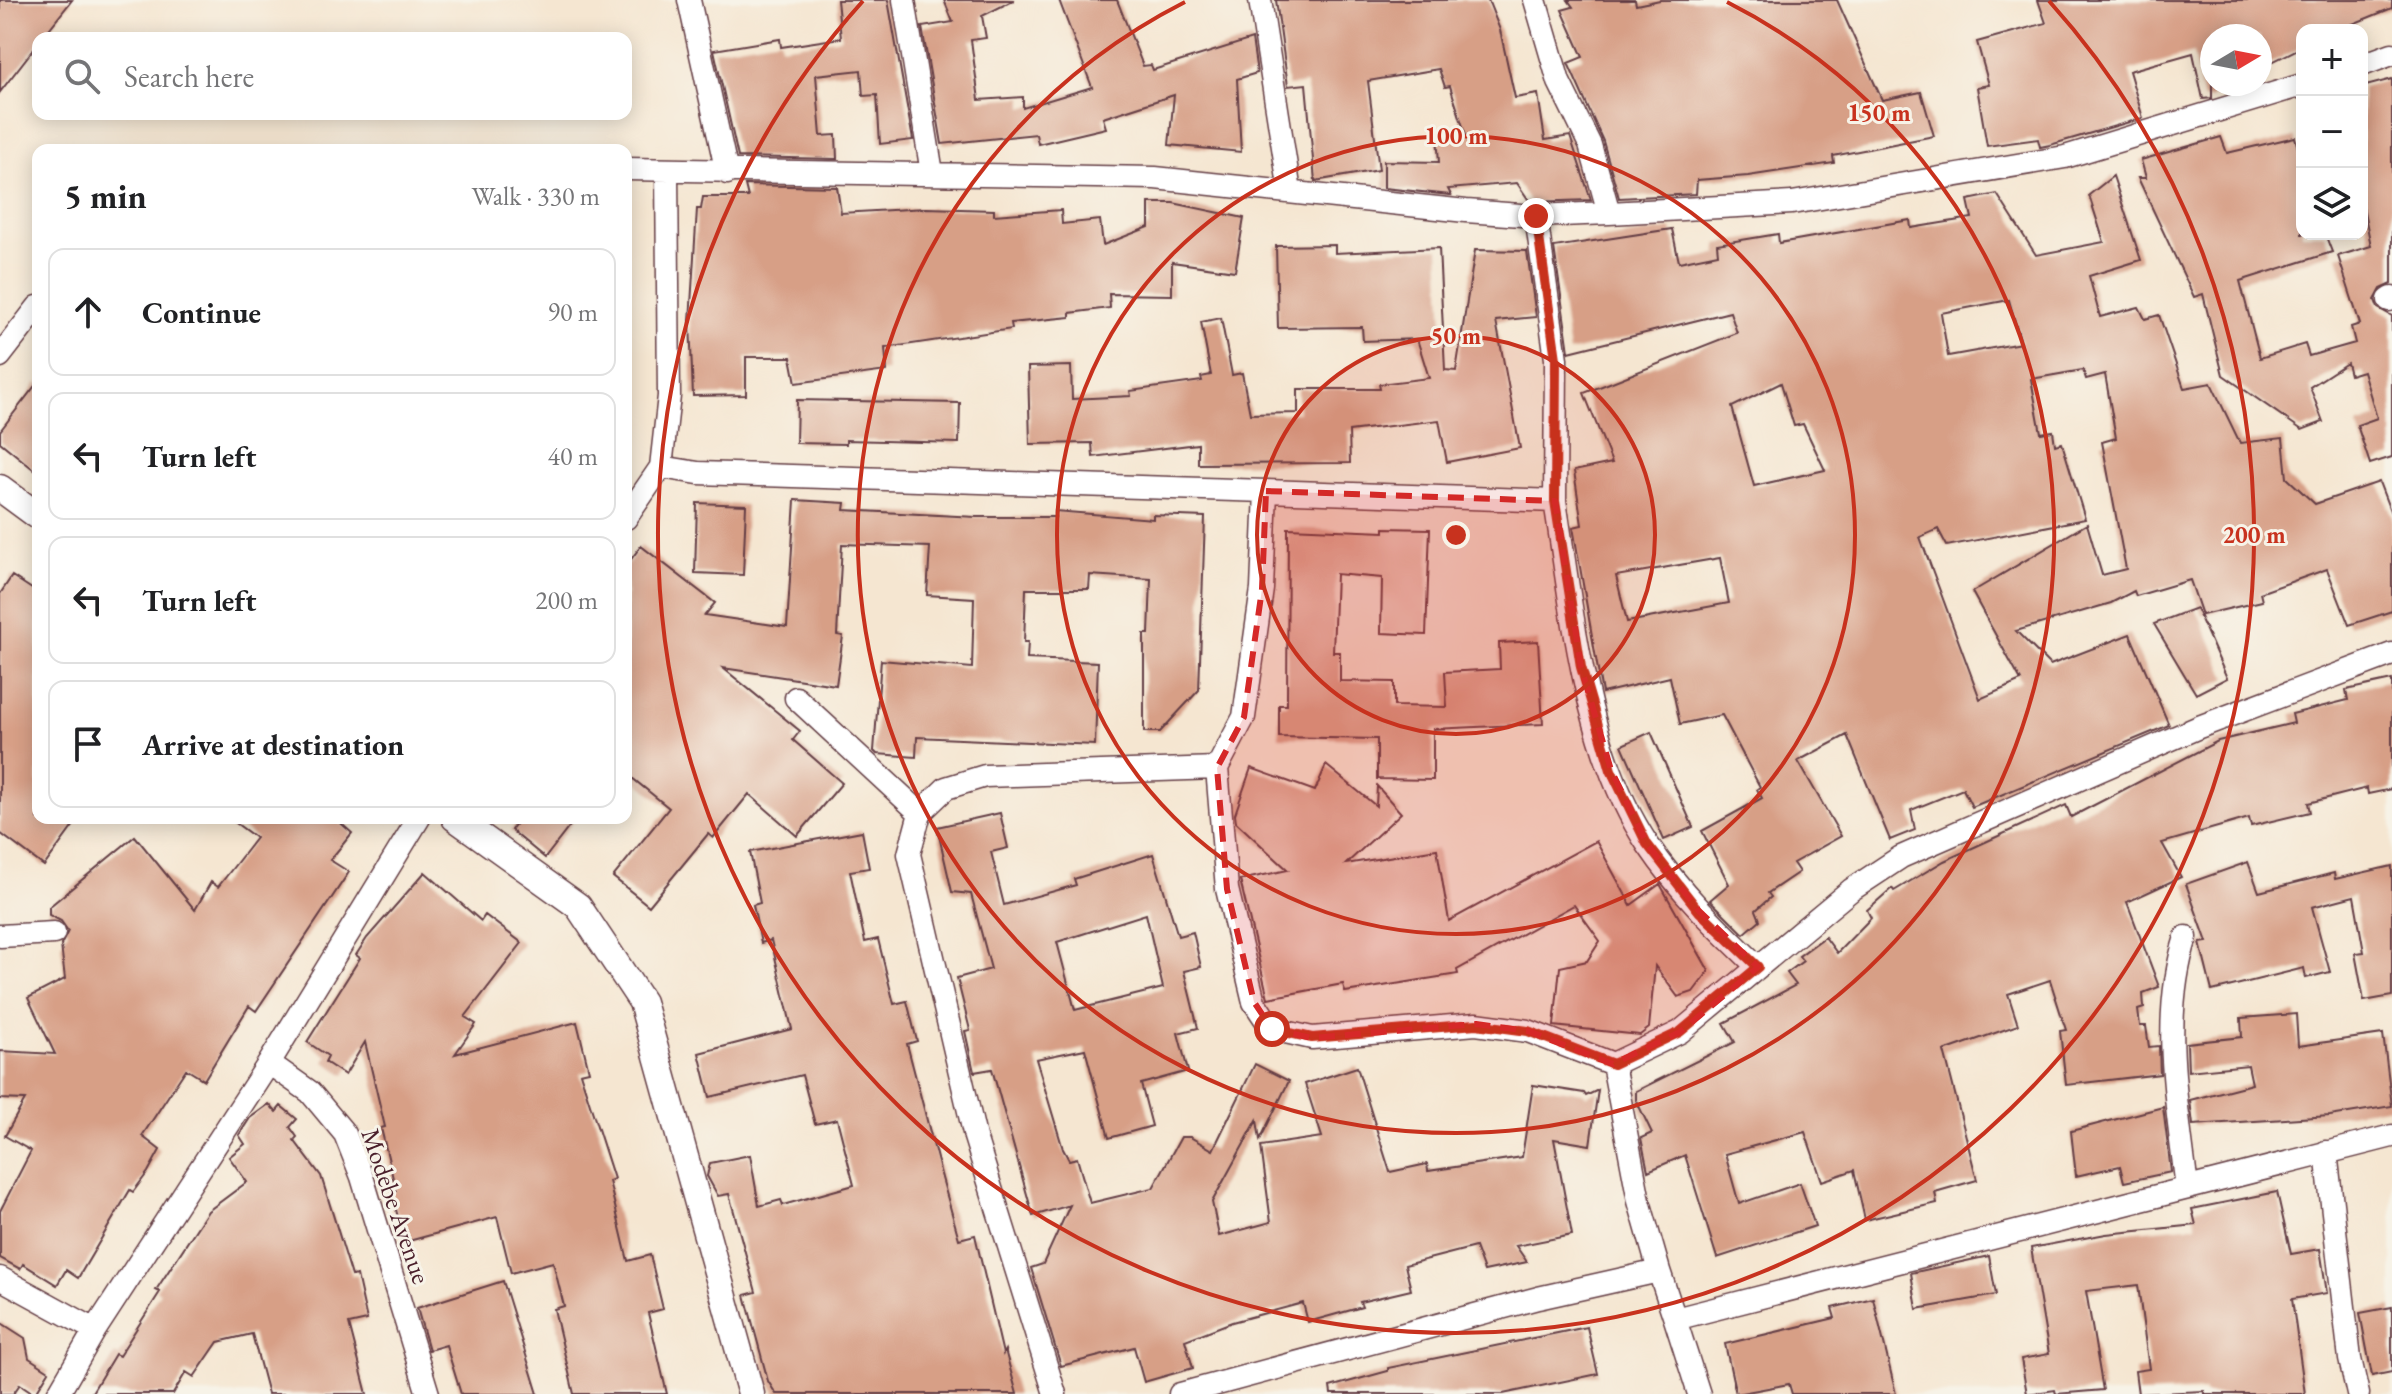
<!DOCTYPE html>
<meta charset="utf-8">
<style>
:root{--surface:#fff;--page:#f6f6f6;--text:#202124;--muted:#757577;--line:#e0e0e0}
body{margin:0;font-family:"EB Garamond",serif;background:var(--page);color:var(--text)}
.controls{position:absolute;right:24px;top:24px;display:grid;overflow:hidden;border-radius:16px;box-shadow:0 4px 20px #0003}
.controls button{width:72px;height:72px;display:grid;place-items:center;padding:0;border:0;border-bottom:2px solid var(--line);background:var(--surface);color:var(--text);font:40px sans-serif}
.compass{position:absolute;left:2200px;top:24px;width:72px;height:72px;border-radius:50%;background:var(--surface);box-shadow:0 4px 20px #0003;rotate:80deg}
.stop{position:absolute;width:24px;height:24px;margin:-18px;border:6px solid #c8321e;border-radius:50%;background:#fff}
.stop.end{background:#c8321e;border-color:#fff;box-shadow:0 2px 8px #0008}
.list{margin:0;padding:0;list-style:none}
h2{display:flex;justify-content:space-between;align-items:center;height:104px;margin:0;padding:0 32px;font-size:34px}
h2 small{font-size:26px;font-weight:400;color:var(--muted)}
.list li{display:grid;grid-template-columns:52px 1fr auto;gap:24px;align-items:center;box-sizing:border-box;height:128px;margin:0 16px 16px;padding:0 16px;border:2px solid var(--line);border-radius:16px}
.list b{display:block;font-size:30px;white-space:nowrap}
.list em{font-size:26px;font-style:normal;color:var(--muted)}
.icon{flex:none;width:44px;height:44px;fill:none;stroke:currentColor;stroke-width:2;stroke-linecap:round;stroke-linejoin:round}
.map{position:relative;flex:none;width:2392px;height:1394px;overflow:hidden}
.search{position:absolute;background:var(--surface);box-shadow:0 4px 20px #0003;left:32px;top:32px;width:600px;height:88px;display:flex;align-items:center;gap:20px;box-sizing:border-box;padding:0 28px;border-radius:16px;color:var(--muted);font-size:30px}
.panel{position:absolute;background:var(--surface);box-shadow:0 4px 20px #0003;left:32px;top:144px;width:600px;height:680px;border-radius:16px}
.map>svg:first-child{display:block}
.building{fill:#d79f86;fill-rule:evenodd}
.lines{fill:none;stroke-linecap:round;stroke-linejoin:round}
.minor-casing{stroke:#643d44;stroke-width:25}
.tertiary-casing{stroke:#643d44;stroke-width:29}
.minor{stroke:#fff;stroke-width:22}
.tertiary{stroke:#fff;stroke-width:26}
.route{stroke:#c8321e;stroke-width:10}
.marked{fill:#d62828;fill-opacity:0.2;stroke:#d62828;stroke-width:6;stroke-dasharray:16 10;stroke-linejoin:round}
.ring{fill:none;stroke:#c8321e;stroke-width:4}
.labels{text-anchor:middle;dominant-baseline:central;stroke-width:6;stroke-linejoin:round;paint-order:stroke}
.street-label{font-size:26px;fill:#4a1f2b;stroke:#f7f3e8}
.centre{fill:#c8321e;stroke:#f7f3e8;stroke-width:4}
.ring-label{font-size:24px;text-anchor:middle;font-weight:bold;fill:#c8321e;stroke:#f7f3e8;stroke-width:6;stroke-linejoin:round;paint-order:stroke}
</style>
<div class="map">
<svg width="2392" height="1394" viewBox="0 0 2392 1394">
<rect width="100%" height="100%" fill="#f7f3e8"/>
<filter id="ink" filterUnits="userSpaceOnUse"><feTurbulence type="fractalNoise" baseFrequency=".0125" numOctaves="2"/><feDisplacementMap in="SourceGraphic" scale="16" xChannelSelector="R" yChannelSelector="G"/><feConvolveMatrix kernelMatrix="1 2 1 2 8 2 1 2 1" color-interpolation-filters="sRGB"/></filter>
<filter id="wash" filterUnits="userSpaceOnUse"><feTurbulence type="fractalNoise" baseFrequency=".006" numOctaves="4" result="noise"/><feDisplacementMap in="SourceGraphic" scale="32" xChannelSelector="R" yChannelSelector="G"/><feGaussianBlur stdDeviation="1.8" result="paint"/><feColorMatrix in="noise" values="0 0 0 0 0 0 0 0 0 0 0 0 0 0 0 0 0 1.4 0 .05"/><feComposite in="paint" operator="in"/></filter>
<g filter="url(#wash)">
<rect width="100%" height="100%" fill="#f5e6d1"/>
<g id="blocks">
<path class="building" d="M0 0H72L42 38H38V43L0 92Z
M837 0H888L913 140 880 144 877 95 863 96 861 70 816 75 821 136 836 135 837 159 738 157 714 50 780 39 781 47 841 38Z
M944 0H1014L982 16 986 38 971 40 979 100 1023 97V108L1092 87 1059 0H1117L1143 66 1151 65 1153 70 1252 39 1257 73 1237 79 1241 152 1169 145 1174 95 1103 118 1106 128 1038 144 1036 134 942 144 922 27 953 22Z
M1276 0H1488L1500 30 1515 98 1538 94 1545 140 1570 136 1591 200 1530 202 1517 183 1448 189 1451 195 1384 188V161L1439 162 1437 136 1467 139 1450 86 1445 87 1439 69 1368 81 1379 170 1315 181 1306 84 1288 86Z
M1568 0H1635L1636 5 1660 0H1837L1882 100 1921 92 1934 136 1833 156 1834 163 1748 176 1697 180 1696 194 1619 198 1603 141 1568 63 1583 57 1562 10 1573 7Z
M2038 0H2392V8L2338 30H2302V47L2260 68V36H2212V98L2203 99 2193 53 2129 71 2143 118 2050 145 2040 147 2038 139 1987 146 1977 87 1989 85 1977 42 2046 23Z
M2392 79V284L2381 289 2375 300 2378 308 2392 316V457L2370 464 2357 425 2377 418 2363 371 2350 375 2347 363 2310 387 2323 422 2302 430 2223 375 2203 294 2194 297 2138 178H2146L2141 160 2221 137 2227 153 2295 137 2302 164V234H2325L2332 252 2240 281 2260 358 2305 344 2309 356 2355 343 2351 327 2360 324 2338 256 2371 246 2362 201V87Z
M2113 176 2141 260 2089 276 2100 317 2139 307 2145 319 2159 315 2184 388 2211 383 2240 443 2283 438 2287 478 2315 504 2379 482 2392 516V611L2349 625 2327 569 2260 593 2262 601 2202 615 2190 580 2136 596 2134 591 2111 603 2016 631 2050 665 2130 634 2169 725 1972 807 1963 789 1911 810 1915 830 1890 840 1847 735 1798 761 1841 836 1793 863 1799 872 1768 893 1771 897 1756 910 1760 920 1744 934 1710 900 1729 884 1702 831 1762 798 1757 789 1760 787 1722 715 1680 724 1670 677 1602 693 1573 527 1582 525 1574 471 1612 463 1584 393 1737 333 1730 312 1569 352 1554 247 1672 229 1679 262 1718 254 1717 244 1778 234 1779 243 1910 220 1911 228 1972 218 1968 200 1997 194 2036 255 2104 242 2089 195ZM2009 300 2021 343 1948 356 1941 313ZM2083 370 2086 379 2105 374 2116 438 2102 442 2126 569 2102 575 2087 524 1972 592 2021 681 1980 699 1920 537 1938 529 1947 546 2085 519 2062 443 2055 445 2053 431 2041 433 2031 379ZM1781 383 1794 426 1803 424 1825 470 1754 486 1732 407ZM1720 558 1729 603 1627 622 1616 576Z
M745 185 837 187 841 213 926 208 994 210V215L1061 210 1062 224 1100 220 1103 245 1149 227V203H1173L1244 218 1235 271 1172 262V295L1109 294 1110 308 1070 313V317L1011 323 1012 329 885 348 887 371 796 383 791 357H746V395L693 396 690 321 697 209H701L703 197H748Z
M1335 245V253L1439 248 1445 370 1456 371 1475 250 1527 251 1536 317 1496 321 1520 448 1447 462 1439 420 1349 431 1350 463 1198 464V444L1093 457 1092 443 1030 444 1028 367 1071 366 1072 399 1131 396 1130 391 1202 381 1201 377 1211 375 1201 322 1221 318 1232 375 1242 373 1250 414 1298 413V389H1380L1379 384 1429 378 1417 339 1363 341 1362 327 1278 328 1276 246Z
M38 382V473L0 442V431Z
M797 400 960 403 959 443 846 440V444L796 443Z
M795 500 845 503 844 510 976 517H1055V511L1153 519V515L1205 517 1199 690 1160 732H1144V634H1149L1151 579 1090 575 1089 589H1026L1024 642H1028L1027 659 1098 662 1095 745 917 737 916 757 877 754 874 751 881 660 972 668 974 598 927 595 930 547 842 544 837 635 843 636 836 685 723 668 800 731 793 740 842 783 797 836 749 794 713 838 708 834 649 906 613 877 669 808 626 773V566L641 546 715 603 705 615 787 627Z
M697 503 746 505 743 575 695 573Z
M1288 528 1384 532V528L1430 529 1426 635 1381 633 1382 578 1336 574 1333 652H1340V681L1394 682V706L1447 707 1445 672 1500 669 1499 643 1538 641 1543 724 1433 729V780L1377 779V739L1279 737V705H1287Z
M12 576 38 593V818H79L44 866 0 833V594Z
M2196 608 2227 678 2196 694 2154 624Z
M2392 680V789L2368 794 2367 788 2308 803 2310 812 2251 826 2249 818 2162 843 2181 877 2127 902 2159 987 2143 993 2144 1008 2138 1010 2140 1026H2146L2149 1047 2159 1046 2160 1074 2066 1085 2060 1031 2066 1030 2050 980 2008 994 2018 1025 1944 1051 1977 1180 1935 1192 1937 1203 1865 1220 1854 1170 1822 1181 1805 1132 1725 1154 1739 1204 1800 1183 1815 1226 1717 1258 1685 1155 1648 1171 1641 1138 1652 1133 1636 1100V1091L1735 1042 1724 1023 1796 985 1787 973 1803 961 1799 956 1825 937 1837 953 1871 918 1867 910 1892 888 1894 891 1944 861 2066 805 2071 817 2218 741 2294 723 2292 714 2348 700 2346 690Z
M1651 732 1693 827 1664 840 1622 745Z
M1326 765 1376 806 1377 786 1401 813 1346 864 1437 849 1449 921 1596 841 1631 905 1660 884 1709 971 1693 992 1678 997 1655 966 1649 1028 1640 1035 1554 1026 1560 967 1587 961 1600 941 1574 905 1457 970 1458 974 1345 992 1343 984 1268 998 1240 880 1288 870 1236 822 1235 814 1251 768 1315 791Z
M1000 813 1008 848 991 852 1004 905 1076 885 1074 879 1153 854 1178 936 1193 932 1201 967 1184 971 1198 1028 1178 1033 1188 1071 1141 1084 1152 1126 1109 1138 1085 1049 1036 1059 1063 1149 1069 1160 1077 1158 1090 1203 1153 1188 1181 1137H1190L1213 1150 1255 1064 1289 1081 1260 1140 1257 1120 1212 1202 1219 1236 1271 1222 1261 1146 1322 1137 1305 1084 1357 1067 1390 1172 1427 1164 1428 1171 1522 1157 1533 1085 1584 1093 1586 1096 1598 1090 1590 1145 1554 1139 1572 1235 1516 1246 1527 1262 1484 1271 1475 1247 1405 1265 1411 1290 1360 1302 1362 1307 1308 1322 1303 1303 1232 1322 1185 1340 1193 1368 1144 1382 1134 1347 1061 1366 1031 1268 1043 1264 1070 1205 1033 1216 992 1069 974 1072 965 1031 970 1030 957 978 991 969 971 894 952 892 937 827ZM1146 914 1163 988 1075 1010 1057 942Z
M229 818H335L352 833 330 860 349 872 256 1011 249 1006 204 1080 186 1069 142 1136 160 1150 148 1172 133 1192 130 1190 78 1278 66 1270 57 1285 23 1264 20 1269 0 1258V1211L31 1151 5 1136 25 1100 0 1099V1051L55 1054 28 998 65 979 61 945 68 931 61 921 49 915V907L135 836 195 910 211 882 218 887 256 838Z
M520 818H576L545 858 511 830Z
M862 831 869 868 850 871 865 942 878 939 894 1004 907 1001 917 1041 907 1044 942 1178 959 1239 975 1235 1003 1354 1005 1350 1017 1394H776L768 1381 745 1295 756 1292 729 1194 718 1196 707 1176 710 1163 750 1155 759 1206 781 1200 783 1205 854 1185 837 1119 815 1124 802 1075 710 1097 699 1053 792 1029 771 940 761 943 753 905 760 903 750 852Z
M2248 862 2259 892 2334 873 2335 879 2392 866V996L2364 1001 2355 953 2364 952 2354 896 2312 907 2330 972 2306 978 2304 968 2212 991 2200 943 2207 942 2186 884Z
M425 872 481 921 485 915 522 943 465 1017 476 1024 455 1054 577 1022 589 1071 580 1073 614 1179 609 1181 628 1261 650 1255 663 1309 648 1313 667 1394H574L554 1309 564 1306 553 1262 511 1273 497 1217 405 1242 391 1192 396 1191 381 1128 385 1127 365 1042 345 1075 325 1062 328 1056 307 1042 360 958 356 955 367 938Z
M2296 1014 2298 1046 2383 1034 2392 1106 2330 1116 2193 1125 2190 1100 2252 1084 2248 1065 2188 1071 2187 1043 2242 1037 2241 1018Z
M269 1104 276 1112 281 1106 297 1119 290 1127 297 1137 294 1140 321 1176 352 1276 357 1275 367 1320 349 1324 367 1394H268L252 1334 218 1342 194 1377 186 1372 173 1394H91L115 1354 119 1356 160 1292 156 1290 208 1211 247 1182 229 1157 245 1144 239 1135 250 1118Z
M2163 1107 2171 1172 2124 1182 2120 1166 2076 1176 2071 1131Z
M2277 1192 2291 1254 2320 1249 2327 1293 2292 1299 2305 1394H2204V1391L2138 1394 2135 1371 2149 1369 2138 1285 2086 1291 2103 1390 2056 1394 2055 1390 2027 1394 2021 1359 2049 1354 2031 1248 2106 1234 2196 1225 2192 1209Z
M1989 1256 1996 1295 1917 1309 1911 1273Z
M503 1281 538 1394H461L446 1345 429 1350 417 1308Z
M1873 1298 1896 1394H1792L1789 1384 1736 1394 1725 1344 1835 1318 1832 1308Z
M2392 1307V1372L2372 1376 2360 1313Z
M0 1322 25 1338 29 1358 49 1371 35 1394 20 1384 13 1394H0Z
M1587 1327 1598 1374 1503 1394H1331L1330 1387 1388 1371V1368Z"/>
</g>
</g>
<g filter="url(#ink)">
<use href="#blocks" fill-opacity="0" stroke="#643d44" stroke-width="2"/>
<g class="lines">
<defs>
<path id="minor" d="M689 0 727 173
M904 0 932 173
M1260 0 1290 192
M1535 0 1559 82 1590 145 1609 213
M2362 65 2392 54
M626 169 1155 178 1466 211 1536 216 1609 213 1792 203 2065 157 2302 85
M1536 216 1556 359 1555 501 1266 491 1262 589 1244 717 1217 768 1227 889 1254 1002 1272 1029 1312 1038 1476 1024 1528 1031 1613 1064
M2389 300 2392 298
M0 356 38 307
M661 467 698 473 1266 491
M1555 501C1573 613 1584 749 1648 845 1679 891 1718 929 1758 967
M626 518 661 467 669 396 667 170
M796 698 920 813
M0 936 54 933
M2186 937C2160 1019 2177 1105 2187 1188
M269 1063 310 1092 345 1134 362 1177 428 1394
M2326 1152 2350 1359 2358 1394
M1659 1271 1639 1201 1613 1064 1680 1032 1851 890 1901 857 2199 727 2392 654
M0 1278 95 1330
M58 1394 95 1330 269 1063 419 818
M1055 1394 975 1137 909 854 920 813 946 788 985 776 1217 768
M1180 1394 1538 1298 1659 1271 1675 1319
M1699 1394 1675 1319 2392 1136"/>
<path id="tertiary" d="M0 488 38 516
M455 818 578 906 642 1002 751 1394"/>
</defs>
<use href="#minor" class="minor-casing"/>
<use href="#tertiary" class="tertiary-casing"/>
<use href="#minor" class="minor"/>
<use href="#tertiary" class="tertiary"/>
</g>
</g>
<g class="lines" filter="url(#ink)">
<path class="route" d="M1272 1029 1312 1038 1476 1024 1528 1031 1613 1064 1680 1032 1758 967 1699 911 1647 844 1611 770 1581 667 1555 501 1556 359 1536 216"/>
</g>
<path class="marked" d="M1266 491 1555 501 1581 667 1611 770 1647 844 1699 911 1758 967 1680 1032 1613 1064 1528 1031 1476 1024 1312 1038 1272 1029 1254 1002 1227 889 1217 768 1244 717 1262 589Z"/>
<circle cx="1456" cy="535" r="199" fill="#c8321e" fill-opacity=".12"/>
<g class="ring">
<circle cx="1456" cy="535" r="199"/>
<circle cx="1456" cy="535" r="399"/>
<path d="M1727 2A598 598 0 1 1 1185 2"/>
<path d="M2049 1A798 798 0 1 1 863 1"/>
</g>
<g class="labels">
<g class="street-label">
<text transform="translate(396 1206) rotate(71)">Modebe Avenue</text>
</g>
</g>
<circle cx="1456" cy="535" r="12" class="centre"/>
<g class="ring-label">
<text x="1879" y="121">150 m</text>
<text x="1456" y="144">100 m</text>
<text x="1456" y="344">50 m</text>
<text x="2254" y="543">200 m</text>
</g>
</svg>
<div class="controls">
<button>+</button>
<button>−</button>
<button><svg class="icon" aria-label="layers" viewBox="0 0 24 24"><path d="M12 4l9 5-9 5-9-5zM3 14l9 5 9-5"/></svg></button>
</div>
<svg class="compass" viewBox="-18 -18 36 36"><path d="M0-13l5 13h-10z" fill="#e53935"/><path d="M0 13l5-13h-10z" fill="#757577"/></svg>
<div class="stop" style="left:1272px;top:1029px"></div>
<div class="stop end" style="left:1536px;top:216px"></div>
<div class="search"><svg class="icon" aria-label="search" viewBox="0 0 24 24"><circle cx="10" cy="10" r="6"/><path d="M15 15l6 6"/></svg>Search here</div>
<section class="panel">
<h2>5 min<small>Walk · 330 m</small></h2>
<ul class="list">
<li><svg class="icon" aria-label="ahead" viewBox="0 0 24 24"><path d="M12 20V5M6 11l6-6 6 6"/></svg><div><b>Continue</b></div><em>90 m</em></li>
<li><svg class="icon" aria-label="left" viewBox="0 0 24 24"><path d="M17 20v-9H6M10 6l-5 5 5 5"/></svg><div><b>Turn left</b></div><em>40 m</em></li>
<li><svg class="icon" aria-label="left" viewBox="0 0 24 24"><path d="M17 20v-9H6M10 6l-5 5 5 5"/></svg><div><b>Turn left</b></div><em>200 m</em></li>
<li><svg class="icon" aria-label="arrive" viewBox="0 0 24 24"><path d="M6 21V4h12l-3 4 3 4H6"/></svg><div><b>Arrive at destination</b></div></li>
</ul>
</section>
</div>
